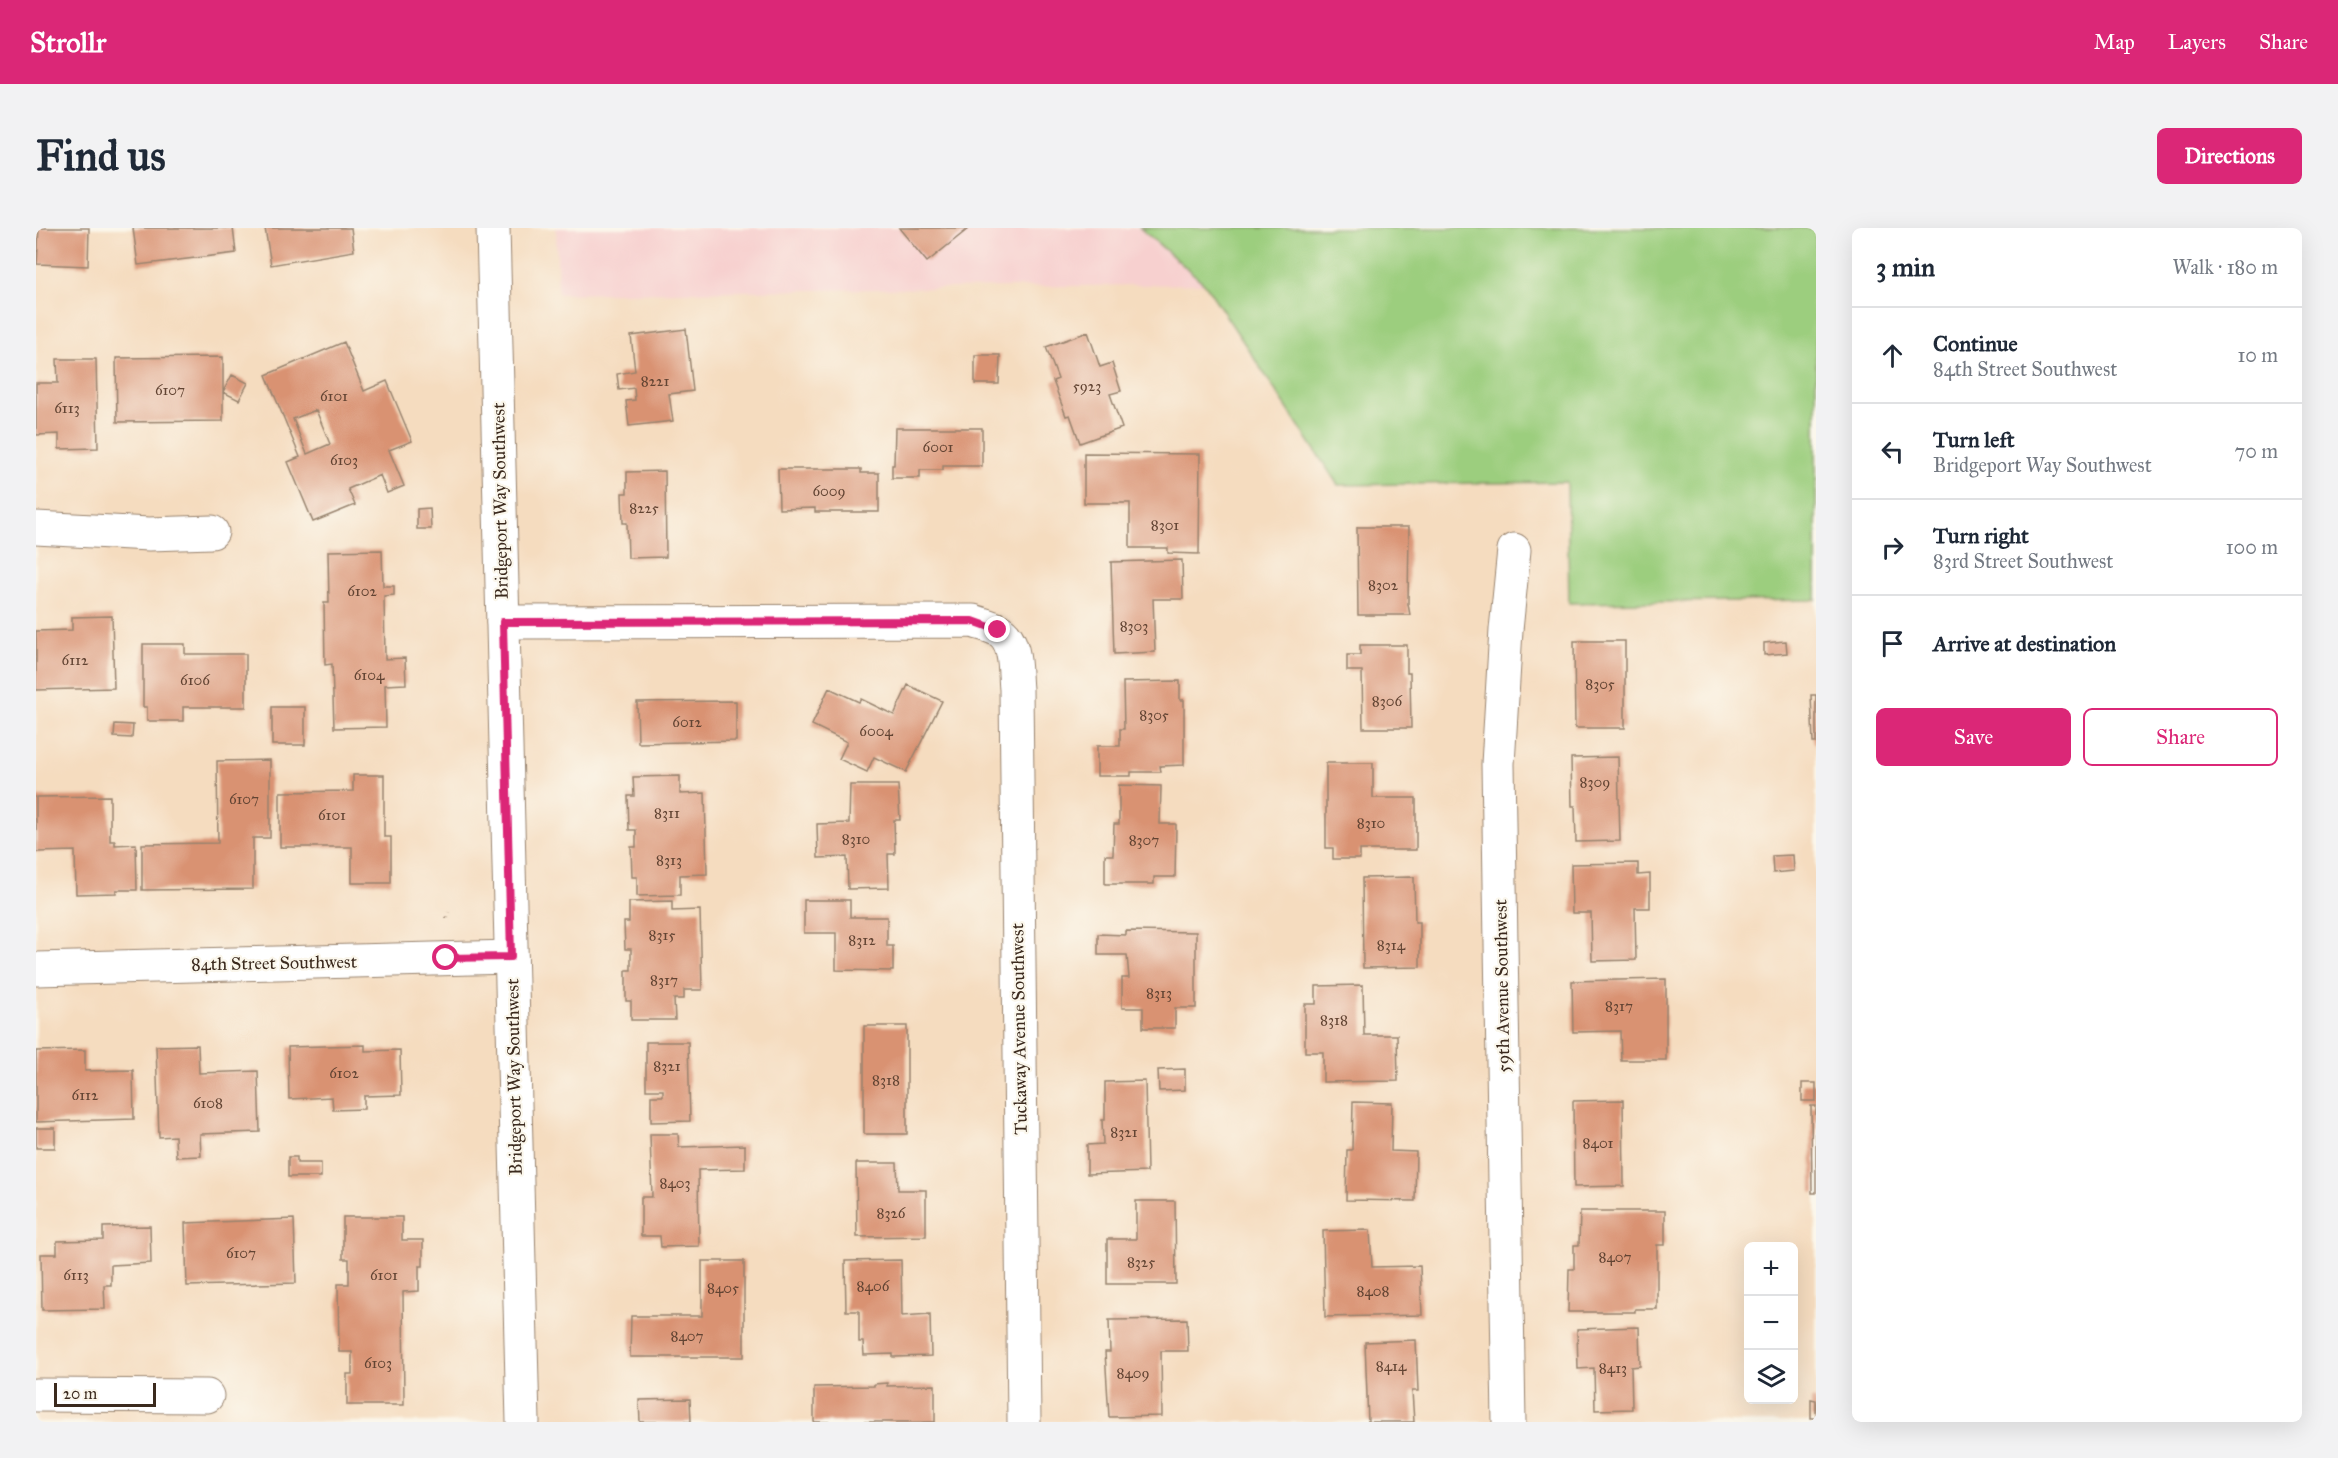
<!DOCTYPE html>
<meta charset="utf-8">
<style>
:root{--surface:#fff;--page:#f2f2f3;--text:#1f2937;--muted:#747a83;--line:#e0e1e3;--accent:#db2777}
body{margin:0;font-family:"IM FELL Great Primer",serif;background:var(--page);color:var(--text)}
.controls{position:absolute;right:18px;bottom:18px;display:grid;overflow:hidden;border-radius:9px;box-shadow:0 6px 24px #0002}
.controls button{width:54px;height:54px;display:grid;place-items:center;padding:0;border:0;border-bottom:2px solid var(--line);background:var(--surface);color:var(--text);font:30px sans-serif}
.scale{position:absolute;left:18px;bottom:15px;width:102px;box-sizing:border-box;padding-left:6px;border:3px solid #3b2a1e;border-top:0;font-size:16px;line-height:21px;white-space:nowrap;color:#3b2a1e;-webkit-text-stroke:4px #fbf7ec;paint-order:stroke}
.stop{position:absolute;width:18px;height:18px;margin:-14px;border:4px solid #db2777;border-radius:50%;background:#fff}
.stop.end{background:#db2777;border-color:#fff;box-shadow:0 2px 6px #0008}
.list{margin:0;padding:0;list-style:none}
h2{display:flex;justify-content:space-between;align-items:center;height:78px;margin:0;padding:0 24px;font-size:26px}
h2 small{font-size:20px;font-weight:400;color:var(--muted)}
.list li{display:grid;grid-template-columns:39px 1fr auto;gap:18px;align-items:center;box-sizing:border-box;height:96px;padding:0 24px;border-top:2px solid var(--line)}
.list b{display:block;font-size:22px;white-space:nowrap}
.list p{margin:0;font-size:20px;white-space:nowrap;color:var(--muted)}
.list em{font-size:20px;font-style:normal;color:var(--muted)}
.actions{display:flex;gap:12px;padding:18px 24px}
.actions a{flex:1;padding:14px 0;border:2px solid var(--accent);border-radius:9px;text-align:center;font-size:21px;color:var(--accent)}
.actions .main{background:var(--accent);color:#fff}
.icon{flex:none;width:33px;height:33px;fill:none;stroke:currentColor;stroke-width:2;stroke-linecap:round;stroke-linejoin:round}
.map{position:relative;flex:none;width:1780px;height:1194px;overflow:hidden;border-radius:9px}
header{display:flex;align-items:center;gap:36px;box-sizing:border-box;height:84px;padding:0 30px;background:var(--accent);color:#fff}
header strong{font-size:28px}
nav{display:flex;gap:33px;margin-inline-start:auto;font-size:21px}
.intro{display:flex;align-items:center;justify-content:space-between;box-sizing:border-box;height:144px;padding:0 36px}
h1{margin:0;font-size:42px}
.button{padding:15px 27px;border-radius:9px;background:var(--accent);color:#fff;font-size:21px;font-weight:700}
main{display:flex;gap:36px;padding:0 36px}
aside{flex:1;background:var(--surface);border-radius:9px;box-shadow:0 6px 24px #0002}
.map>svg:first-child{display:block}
.built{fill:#f7d0cf}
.green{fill:#9cce7e;stroke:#6c7c4e;stroke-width:1.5}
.building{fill:#d99272;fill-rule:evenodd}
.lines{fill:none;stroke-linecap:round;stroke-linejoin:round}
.minor-casing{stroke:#98836e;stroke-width:35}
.primary-casing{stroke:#98836e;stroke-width:35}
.path{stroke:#98836e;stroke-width:4;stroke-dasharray:1.5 4.5;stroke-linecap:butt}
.minor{stroke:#fff;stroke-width:33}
.primary{stroke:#fff;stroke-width:33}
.route{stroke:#db2777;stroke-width:8}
.labels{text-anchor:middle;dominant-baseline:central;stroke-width:4.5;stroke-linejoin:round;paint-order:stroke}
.number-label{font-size:15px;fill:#624433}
.street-label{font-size:18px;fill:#3b2a1e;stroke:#fbf7ec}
</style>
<header>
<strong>Strollr</strong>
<nav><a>Map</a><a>Layers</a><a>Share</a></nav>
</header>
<div class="intro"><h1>Find us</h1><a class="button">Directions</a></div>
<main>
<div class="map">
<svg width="1780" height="1194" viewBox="0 0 1780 1194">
<rect width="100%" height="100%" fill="#fbf7ec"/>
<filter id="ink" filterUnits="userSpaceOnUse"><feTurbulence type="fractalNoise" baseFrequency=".0167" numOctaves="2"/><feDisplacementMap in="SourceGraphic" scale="12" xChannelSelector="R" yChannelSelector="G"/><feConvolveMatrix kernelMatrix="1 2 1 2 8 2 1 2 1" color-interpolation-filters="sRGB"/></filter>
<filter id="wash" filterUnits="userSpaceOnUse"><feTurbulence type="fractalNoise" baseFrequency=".008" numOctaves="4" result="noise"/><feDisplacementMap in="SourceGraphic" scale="24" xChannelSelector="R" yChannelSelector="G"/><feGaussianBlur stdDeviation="1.35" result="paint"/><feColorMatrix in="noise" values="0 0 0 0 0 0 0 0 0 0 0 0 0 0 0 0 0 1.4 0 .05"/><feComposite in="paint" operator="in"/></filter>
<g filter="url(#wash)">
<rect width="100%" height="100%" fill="#f5dcbf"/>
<path class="built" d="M520 0H1104L1169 56 522 66Z"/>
<path class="green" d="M1104 0H1780V372L1533 375 1531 254 1302 257 1169 56Z"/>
<g id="blocks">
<path class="building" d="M3 0H53L52 38 1 36Z
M97 0H197L200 25 102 37Z
M229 0H315L318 23 235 37Z
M863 0H931L932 1 891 34Z
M650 101 657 163 633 166 637 193 593 198 590 173 599 172 598 160 583 162 581 146 599 143 595 108Z
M1052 104 1064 139 1076 135 1085 163 1074 166 1086 200 1044 215 1034 187 1030 188 1017 153 1022 151 1010 119Z
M308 114 328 163 351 153 376 213 353 222 368 258 351 265 344 247 312 261 319 277 277 294 252 234 264 229 230 147ZM280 182 294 216 271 226 257 191Z
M939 127H964L963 156H939Z
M187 129V193L81 194 80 130Z
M21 131H60L62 220 23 221V206L0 207V155H22Z
M196 147 212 155 203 172 187 164Z
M859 200H946V238H907V242H884V250H856V237H858Z
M1048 225 1164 226 1163 326 1132 325V320H1094V275H1048Z
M742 241H825V245H843V284H779V280L743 281Z
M629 243 630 329 592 330 591 295H587L586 265H591V244Z
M394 280 395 301H381V281Z
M1321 299H1373L1372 376 1374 387H1322Z
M346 322 347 358H358V367L348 368 349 431 369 430 370 456 349 457 350 499 298 500 296 436 289 437 288 375H293L292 323Z
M1146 332 1147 371H1117L1119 424 1078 426 1075 334Z
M76 388 78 460 0 462V403L36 402V389Z
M1538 413H1589V500H1539Z
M1750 413 1751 425 1728 427V415Z
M107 416H149V426H210V479H147V493H111V479H107Z
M1324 417H1371V445H1374L1375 500H1327L1326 443H1311V427H1324Z
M1144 453V472H1148V537L1124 538 1125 544H1095V548H1061V518H1084V501H1088L1087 454Z
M872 457 906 473 870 544 838 529 831 544 803 531 811 514 776 497 793 460 823 474 825 471 858 487Z
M1775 467H1780V515H1777Z
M700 473V513L602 515 601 474Z
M236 479H269V517H236Z
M79 496 97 497 96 510 78 509Z
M1582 529 1584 613 1540 614 1539 578H1536L1535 530Z
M234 532V610H217V661L106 662V616L182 615 181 533Z
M1290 535H1337V570H1380V622H1324V631H1297V620H1290Z
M317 547H348V609H355V655H316V619H244V564L317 563Z
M644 548V566L669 565 671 646 644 647V667L601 668V649H596L595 619H600V602H593L592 568H598L597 549Z
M814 557H862L864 592H858L859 626H852L853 660 812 661 811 629 782 630 781 596 813 595Z
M1083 557 1125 558 1124 596H1140L1139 649H1118V656H1069V627H1077L1078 596H1083Z
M74 568V613H79V617L100 616 101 662H80V665L40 666 39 623 0 624V569Z
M1757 627 1758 643 1737 645 1736 628Z
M1602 635V647L1614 646V680H1599L1600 732 1556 733 1555 685H1536L1535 636Z
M1378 649 1379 694H1384V739L1327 740 1326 650Z
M768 672H814V689H851V718H857V743L800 742V705H768Z
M636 673V683L664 682 666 762H648V771H638L639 792H595V773H590V742H595V721H589L588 694H593V674Z
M1090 703 1160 704V780H1139V800H1107V780H1086V750H1093L1091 727H1062V706L1090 707Z
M1630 751V832H1585L1584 803 1537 804 1536 753Z
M1327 757 1328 807H1361L1362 853 1287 854V824H1269V776H1280V758Z
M828 798H871V906H828Z
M610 814H652L654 893 615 894V868H627V862H610Z
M162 817 163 845 222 843 224 904 164 906 165 928 140 929 139 908 123 909 120 818Z
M329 817V823L364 822 365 867 328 868V881L297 882 296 869 253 871 252 819Z
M49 822V843L97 842 98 891 0 894V823Z
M1149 841V862L1123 863 1122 842Z
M1109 853 1111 944 1051 946V917L1067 916 1066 892H1069V854Z
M1766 855H1780V873H1766Z
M1587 872 1588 958 1538 959 1537 873Z
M1317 874 1356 875 1355 923 1380 924 1379 973 1310 972 1311 922H1316Z
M1775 878H1780V965H1776Z
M0 900H19V920H0Z
M614 906H642L643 919 709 917V941L662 942 663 1018 625 1019 624 1008H605V969H616Z
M252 929H261V935H285V949H252Z
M820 935H861L862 962H890V1008L821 1009Z
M1100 973H1139L1140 1056H1071V1011H1100Z
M1544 983H1629V1017H1621V1081H1599V1084H1532L1533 1041H1538V1017H1543Z
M307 989H366V1012H387V1038H383V1063L367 1064 368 1177H311V1146H316V1124H303L302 1056H313V1031H307Z
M258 991 260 1055 151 1058 149 995Z
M114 998 115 1035 75 1037V1057H68L69 1081 6 1082 5 1026H21V1013L67 1012V999Z
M1334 1002 1336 1039 1384 1038 1386 1087 1289 1089 1287 1003Z
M865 1032 866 1088 894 1086 895 1128 857 1129V1126L828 1127 827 1114H823V1083H810L809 1033Z
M666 1033H708V1129H594L595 1088H666Z
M1151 1091 1152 1123H1125L1126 1188 1073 1189 1069 1124H1074L1073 1092Z
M1603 1099 1604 1138 1595 1139 1596 1181 1559 1182 1558 1140 1542 1141 1541 1101Z
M1380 1112 1382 1163H1376L1378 1194H1332L1329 1114Z
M851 1155V1158L899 1157V1194H778V1159L838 1158V1156Z
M654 1171 655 1194H604L603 1172Z
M1775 1171 1780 1172V1190H1775Z"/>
</g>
</g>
<g filter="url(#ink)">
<use href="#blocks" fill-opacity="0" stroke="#98836e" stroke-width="1.5"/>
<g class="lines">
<defs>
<path id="minor" d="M0 300 113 306 176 304
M467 394 937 393C945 396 956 398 964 403 981 414 978 443 980 461L988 1194
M0 741 475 729
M0 1167 171 1168
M1473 1194 1462 536 1470 402 1478 322"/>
<path id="primary" d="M457 0 487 1194"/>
</defs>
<use href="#minor" class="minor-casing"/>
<use href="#primary" class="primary-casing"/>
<path class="path" d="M411 690 412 684"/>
<use href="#minor" class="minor"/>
<use href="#primary" class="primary"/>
</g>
</g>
<g class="lines" filter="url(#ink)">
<path class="route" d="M410 730 475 729 467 394 937 393 962 402"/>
</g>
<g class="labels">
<g class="number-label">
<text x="619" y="153">8221</text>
<text x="1051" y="158">5923</text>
<text x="134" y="162">6107</text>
<text x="298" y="168">6101</text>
<text x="31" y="180">6113</text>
<text x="902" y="219">6001</text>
<text x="308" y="232">6103</text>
<text x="793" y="263">6009</text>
<text x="608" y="280">8225</text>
<text x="1129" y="297">8301</text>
<text x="1347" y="357">8302</text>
<text x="326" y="363">6102</text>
<text x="1098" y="398">8303</text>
<text x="39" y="432">6112</text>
<text x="333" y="447">6104</text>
<text x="159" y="452">6106</text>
<text x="1564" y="456">8305</text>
<text x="1351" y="473">8306</text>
<text x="1118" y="487">8305</text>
<text x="651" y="494">6012</text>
<text x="840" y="503">6004</text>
<text x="1559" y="554">8309</text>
<text x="208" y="571">6107</text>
<text x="631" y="585">8311</text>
<text x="296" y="587">6101</text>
<text x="1335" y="595">8310</text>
<text x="820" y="611">8310</text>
<text x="1108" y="612">8307</text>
<text x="633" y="632">8313</text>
<text x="626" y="707">8315</text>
<text x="826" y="712">8312</text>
<text x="1355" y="717">8314</text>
<text x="628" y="752">8317</text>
<text x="1123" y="765">8313</text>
<text x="1583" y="778">8317</text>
<text x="1298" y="792">8318</text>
<text x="631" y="838">8321</text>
<text x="308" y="845">6102</text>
<text x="850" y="852">8318</text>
<text x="49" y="867">6112</text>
<text x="172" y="875">6108</text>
<text x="1088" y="904">8321</text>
<text x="1562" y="915">8401</text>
<text x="639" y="955">8403</text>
<text x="855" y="985">8326</text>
<text x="205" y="1025">6107</text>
<text x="1579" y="1029">8407</text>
<text x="1105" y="1034">8325</text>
<text x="40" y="1047">6113</text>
<text x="348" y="1047">6101</text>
<text x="837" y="1058">8406</text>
<text x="687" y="1060">8405</text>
<text x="1337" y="1063">8408</text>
<text x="651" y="1108">8407</text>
<text x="342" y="1135">6103</text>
<text x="1355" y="1138">8414</text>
<text x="1577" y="1140">8413</text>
<text x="1097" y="1145">8409</text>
</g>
<g class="street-label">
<text transform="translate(464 273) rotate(-91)">Bridgeport Way Southwest</text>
<text transform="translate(238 735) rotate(-1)">84th Street Southwest</text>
<text transform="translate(1466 758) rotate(-91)">59th Avenue Southwest</text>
<text transform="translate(983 801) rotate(-91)">Tuckaway Avenue Southwest</text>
<text transform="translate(478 849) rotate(-91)">Bridgeport Way Southwest</text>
</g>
</g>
</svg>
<div class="controls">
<button>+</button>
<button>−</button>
<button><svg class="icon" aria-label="layers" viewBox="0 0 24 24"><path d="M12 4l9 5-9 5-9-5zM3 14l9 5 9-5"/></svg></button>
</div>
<div class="scale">20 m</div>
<div class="stop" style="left:410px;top:730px"></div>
<div class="stop end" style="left:962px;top:402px"></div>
</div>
<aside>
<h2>3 min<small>Walk · 180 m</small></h2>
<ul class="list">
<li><svg class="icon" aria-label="ahead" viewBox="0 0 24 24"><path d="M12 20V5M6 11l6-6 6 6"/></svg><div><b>Continue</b><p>84th Street Southwest</p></div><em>10 m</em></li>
<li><svg class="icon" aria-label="left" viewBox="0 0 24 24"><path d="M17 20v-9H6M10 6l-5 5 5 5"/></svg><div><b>Turn left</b><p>Bridgeport Way Southwest</p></div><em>70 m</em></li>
<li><svg class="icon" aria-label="right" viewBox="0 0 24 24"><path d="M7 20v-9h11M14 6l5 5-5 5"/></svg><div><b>Turn right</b><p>83rd Street Southwest</p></div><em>100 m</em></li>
<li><svg class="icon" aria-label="arrive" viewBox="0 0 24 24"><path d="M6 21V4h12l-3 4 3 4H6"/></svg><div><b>Arrive at destination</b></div></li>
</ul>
<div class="actions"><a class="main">Save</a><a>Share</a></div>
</aside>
</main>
